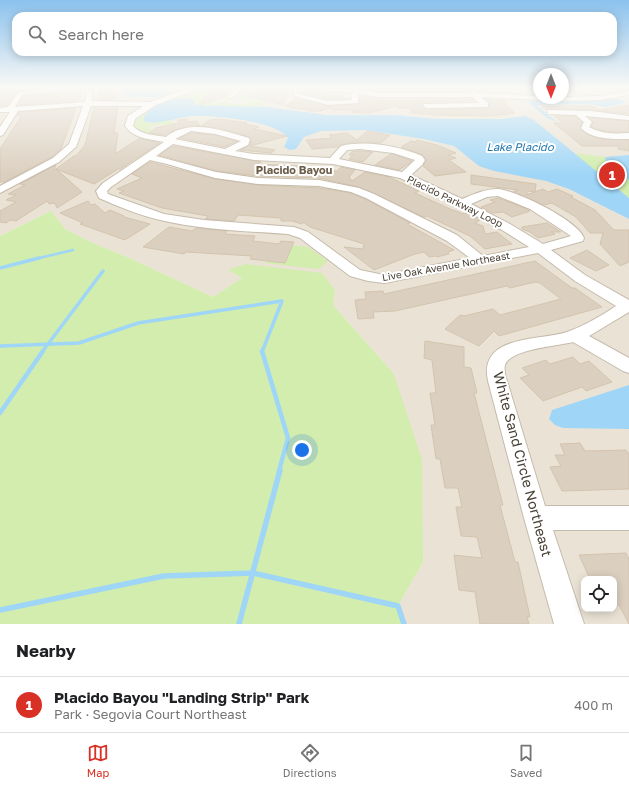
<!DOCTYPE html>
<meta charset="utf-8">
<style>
:root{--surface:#fff;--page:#f2f2f2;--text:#202124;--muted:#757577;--line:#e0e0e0;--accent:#d93025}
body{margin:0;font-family:"Golos Text",sans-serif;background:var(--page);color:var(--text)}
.controls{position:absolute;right:12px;bottom:12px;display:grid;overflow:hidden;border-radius:8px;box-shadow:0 2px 10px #0003}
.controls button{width:36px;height:36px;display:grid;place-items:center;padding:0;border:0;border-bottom:1px solid var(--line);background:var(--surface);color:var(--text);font:20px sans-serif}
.compass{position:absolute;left:533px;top:68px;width:36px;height:36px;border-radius:50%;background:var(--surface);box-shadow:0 2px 10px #0003;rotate:180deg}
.you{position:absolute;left:302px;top:450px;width:14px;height:14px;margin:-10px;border:3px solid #fff;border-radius:50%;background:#1a73e8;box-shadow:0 0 0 6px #1a73e833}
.badge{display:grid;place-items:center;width:26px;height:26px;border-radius:50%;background:var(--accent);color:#fff;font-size:13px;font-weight:700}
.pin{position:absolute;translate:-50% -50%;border:2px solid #fff;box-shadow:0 1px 4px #0006}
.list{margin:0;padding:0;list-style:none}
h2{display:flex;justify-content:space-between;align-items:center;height:52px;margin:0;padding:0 16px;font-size:17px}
h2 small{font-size:13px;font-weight:400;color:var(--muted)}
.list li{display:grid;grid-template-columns:26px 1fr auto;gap:12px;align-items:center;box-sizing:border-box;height:56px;padding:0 16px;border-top:1px solid var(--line)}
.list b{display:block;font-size:15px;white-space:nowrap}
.list p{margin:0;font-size:13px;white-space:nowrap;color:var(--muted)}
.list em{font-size:13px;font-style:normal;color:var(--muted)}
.icon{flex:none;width:22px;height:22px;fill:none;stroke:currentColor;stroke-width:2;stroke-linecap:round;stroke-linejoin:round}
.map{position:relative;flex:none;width:629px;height:624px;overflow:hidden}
.search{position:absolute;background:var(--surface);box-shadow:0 2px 10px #0003;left:12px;right:12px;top:12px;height:44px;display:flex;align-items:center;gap:10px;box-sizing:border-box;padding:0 14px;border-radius:12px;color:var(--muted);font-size:15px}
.sheet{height:108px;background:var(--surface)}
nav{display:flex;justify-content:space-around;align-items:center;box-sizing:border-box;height:56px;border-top:1px solid var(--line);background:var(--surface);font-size:11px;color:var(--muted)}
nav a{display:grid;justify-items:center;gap:2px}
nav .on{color:var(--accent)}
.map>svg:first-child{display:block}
.residential{fill:#eae3d5;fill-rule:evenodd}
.green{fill:#d2edad}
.water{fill:#9fd6f7}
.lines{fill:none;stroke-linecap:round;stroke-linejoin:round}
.stream-far3{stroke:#9fd6f7;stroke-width:2.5}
.stream-far2{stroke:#9fd6f7;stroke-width:3.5}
.stream-far1{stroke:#9fd6f7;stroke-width:4.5}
.stream{stroke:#9fd6f7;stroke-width:5.5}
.building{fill:#dbcfbf;stroke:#d4c4ae}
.minor-casing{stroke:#c5bbac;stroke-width:2}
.minor{fill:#fff;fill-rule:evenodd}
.labels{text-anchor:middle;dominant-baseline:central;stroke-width:4;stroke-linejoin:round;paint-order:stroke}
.far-street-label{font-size:10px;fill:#4a4136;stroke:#fff}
.far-water-label{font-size:11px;font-style:italic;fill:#2178af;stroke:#fff}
.far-neighbourhood-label{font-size:11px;font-weight:bold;fill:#6d5f4c;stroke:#fff}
.near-street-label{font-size:14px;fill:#4a4136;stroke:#fff}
</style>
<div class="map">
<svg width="629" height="624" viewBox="0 0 629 624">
<rect width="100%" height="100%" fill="#f5f1e8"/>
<path class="residential" d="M0 88H539V98H563V88H629V624H404L398 606 423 562 394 374 333 305 335 290 228 270 242 278 213 297 127 257 93 243 65 229 51 211 0 236ZM584 579H614V609H584Z"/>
<path class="green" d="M201 88 227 90 230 88H235L231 93 201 92V94L207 95 205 96V102C217 104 216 105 226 98H231L236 101 228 100 226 104H245L246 101 236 97 237 94H248L246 96H249L245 98 254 101 257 98 256 93H238H261V89L239 91 241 88 293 89H266L260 107H209L194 105 195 100C181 94 158 102 148 112 146 114 145 118 143 120L150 123 170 120 182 130 172 134 169 133 178 129 161 124 146 128 168 136 166 138 141 133 132 126V121L153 105Z
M574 153 606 157V161L629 180V198Z
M51 211 65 229 93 243 127 257 213 297 242 278 228 270 245 264 322 273 335 290 333 305 394 374 422 460 423 562 398 606 404 624H0V236Z
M291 245 308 247 328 261 320 268 316 269 265 263 267 260Z"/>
<path class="water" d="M123 88H160L172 92 160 97H125Z
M186 98 195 100 194 104 197 105 268 107 327 115H394L438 119H502L525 116 534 120 629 198V219L569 189 546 181 494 171 479 166 454 146 424 139 366 130 321 131 304 137 296 149 290 150 284 147 288 138C276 120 212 115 191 116 179 117 152 127 143 120 148 105 171 99 186 98Z
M613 99 622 100 626 103 605 107 591 104 536 105 556 121H555L547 118 527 101Z
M629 155V180L610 165 605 159 606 157Z
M629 385V429L563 428 555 425 549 419 552 410Z"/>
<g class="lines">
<path class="stream-far3" d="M35 259 73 250"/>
<path class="stream-far2" d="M0 268 39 258
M0 346 79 343 138 323 282 301 262 352
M42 352 103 271"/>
<path class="stream-far1" d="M262 351 288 438 279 471
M0 413 43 351"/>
<path class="stream" d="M0 610 164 576 253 573 398 606 404 624
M239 624 280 470"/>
</g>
<path class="building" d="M12 88 30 89 18 92 7 106H0V90Z
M101 88H116L115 91H117L116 98 114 100H97Z
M210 88H229L224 97 199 105Z
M258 88H289L284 105 246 96Z
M360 88H492L496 92H477L474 90 470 92H379Z
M603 88H629V90L611 92Z
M306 90 324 92 320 95H342L343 98 350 99H328L302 93Z
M76 92H82L78 101 18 105 23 96Z
M362 96 379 98H472L475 102H424L422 106 427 110 488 108 490 103 485 99 504 100 507 102H502L515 113 490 116 437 115 411 113 412 108H398L396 106 369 113H353V110H333V107L320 111H308V109H299L286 106 296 98 328 106 358 104 360 98H363Z
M629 105V114L591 110 548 108 546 110 541 106H592L599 110Z
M76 108 61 149 52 157 4 182H0V149L22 115 17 116 19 112Z
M94 108H118L114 133H118L115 154 140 138 160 143 120 169H118L94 184 56 169 74 156H76L85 145Z
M554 116H575L582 122 580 129 591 136 603 139 629 140V151L618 149V146H582L554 123H564Z
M590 118 629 121 628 132H614L599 130 591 126 593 122Z
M187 119 188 122 197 121 200 126 185 127 175 130 166 135 149 133 156 128 179 123 178 120Z
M220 119 247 123 245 124 259 127 254 129 287 136 250 146 275 150 271 153 240 150 249 146 251 141 249 137 218 128 201 126 210 120Z
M367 131 390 135 381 143H351L341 145 338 147 312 149 306 140 332 138 329 135 347 133 357 140Z
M191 133 215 135 237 141 225 147 180 138Z
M417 140 437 145 456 153 448 155 456 158 449 160 466 172 435 176 423 166 426 160 423 155 401 147 411 141 415 142Z
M173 146 261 162 257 164 303 166 302 168 307 169 337 171 341 167 355 170 349 177 352 181 365 172 389 177 419 191 415 193 450 209 464 214 467 213 480 220 475 223 483 226 485 234 497 232 512 244 485 249 470 236 427 216 424 217 359 187 319 178 258 176 216 171 159 155Z
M353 151H360L373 152 363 162 349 159 353 155H349Z
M391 154H393L412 161 399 170 375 165Z
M150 162 215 179 258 185 319 188 351 193 365 199 410 223 407 224 454 250 448 252 449 254 437 257 436 256 429 257 424 252 415 254 374 270 344 247 363 249 364 244 310 227 303 222 302 224 292 221H281V218L238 215 234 221 205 219 208 216 162 208 119 193 124 191 117 189 142 178 132 174Z
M56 165 54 170 56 169 82 192 57 208 55 203 49 204 47 201 16 221 10 220 6 223 0 222V211L16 202 6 200 16 195 8 194 25 185 20 184Z
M471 175 536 184 535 192 528 191 526 195 543 189 548 192 557 189 573 196 571 197 595 210 614 230H629V262L620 266 600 244 603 233H590L576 217 552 203 544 205 513 192 518 190 471 184Z
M498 198 529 210 530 211 512 217 503 212 493 213 481 207 495 202 490 200Z
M88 201 91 205 95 204 105 213 110 210 124 216V217L150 224 125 240 80 224 83 223 60 213Z
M547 223 561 232H551L555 234 538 238 530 232 522 229V227Z
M169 227 192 231 196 228 227 231 225 234 255 236 253 241 279 244 281 241 294 242 285 263 250 259 252 256 186 252 184 254 143 247Z
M587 250 609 265 596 271 570 258Z
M535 261 572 288H575L602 307 499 336 494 331 479 346 445 329 460 315 464 316 493 309 500 315 561 299 540 283 535 282 510 288 507 286 395 311 373 312 374 318 358 319 355 300 366 299 365 292 383 291 384 294Z
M425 341 464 347V367L471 368 477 393H474L503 505H500L515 562H518L530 617H527L529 624H480L475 592 459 590 454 555 482 558 477 537 461 536 456 507H462L458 488H445L440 459H436L431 425H435L430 393H436L432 360 424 358Z
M573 357 580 364 589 361 612 382 586 391 582 387 543 401 520 378 529 375 522 368 546 360 550 364Z
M580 443 585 451 626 450 629 454V489L562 491 550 467 561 466 555 455H565L560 444Z
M626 553 629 559V624L619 605H614V579H590L579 555Z"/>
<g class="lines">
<defs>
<path id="minor" d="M45 88 92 89V101L150 102 186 89 200 88 156 105 135 119 133 126C141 135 155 135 166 137 190 118 223 131 249 138L250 140 248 145 235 151 254 154 330 158 341 146C367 140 398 146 422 156L425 160 422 165 411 175 462 199C474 194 485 189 498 189 517 191 577 220 584 238L583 241 551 250 585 275 629 300V312L589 336 629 358V373L623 371 573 342C558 346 510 349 505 365 504 370 505 376 507 381L545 506H629V530H553L584 624H554L524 518 488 381C478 334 540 341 567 332 584 326 601 316 616 306L575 281 538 253 384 283 368 281 350 276 300 238 288 234C246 231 202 230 160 220 139 215 119 207 99 198L96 191 103 183 164 142C150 139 134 139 125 126L128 116 143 106H91L76 147 59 162 0 193V186L53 158 69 144 83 106 18 111 3 135 0 136V127L10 112H0V108L8 107 18 93ZM76 90 87 91 85 102 15 107 22 95 45 92ZM191 131 215 134 241 141 225 149 175 139ZM173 144 254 160 333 164 400 178 438 195 502 230 529 247 483 256 457 235 374 194 359 188 319 180 258 178 216 172 156 156ZM360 149 393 153 415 160 402 172 339 159 347 150ZM150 160 167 164 215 178 258 184 319 186 351 192 366 198 447 241 470 258 384 275 360 270 308 232 294 227 204 220 164 214 108 194 107 191 111 187ZM498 196 530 209 571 236 543 244 510 224 471 204 487 197Z
M235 88H241C238 93 235 99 228 97V95Z
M293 88H299V94L328 101 352 100 351 93 324 90 321 88 351 89V88H357V90L379 93H470L473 91 477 93 539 96V98L599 96 629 91V95L599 100 562 101 481 97 488 103V107L427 108 423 106 424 104 479 103 473 97H379L358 94V103L328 105 294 96Z
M548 110 591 111 629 116V120L585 116 592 122 589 127C602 134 615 134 629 133V139C614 139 592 140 581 128L584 122 576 115 551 114H548Z"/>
</defs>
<use href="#minor" class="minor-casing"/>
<use href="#minor" class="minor"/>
</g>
<linearGradient id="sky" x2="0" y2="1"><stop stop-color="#8bc2ee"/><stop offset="0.5" stop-color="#faf9f5"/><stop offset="1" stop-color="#faf9f5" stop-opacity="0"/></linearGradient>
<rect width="629" height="175" fill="url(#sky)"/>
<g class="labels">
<g class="far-street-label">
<text transform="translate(455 201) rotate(26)">Placido Parkway Loop</text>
<text transform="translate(446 266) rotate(-10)">Live Oak Avenue Northeast</text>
</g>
<g class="far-water-label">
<text x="520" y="146">Lake Placido</text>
</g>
<g class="far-neighbourhood-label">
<text x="294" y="169">Placido Bayou</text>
</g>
<g class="near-street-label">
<text transform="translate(523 464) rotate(75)">White Sand Circle Northeast</text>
</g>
</g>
</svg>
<div class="controls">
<button><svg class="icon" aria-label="locate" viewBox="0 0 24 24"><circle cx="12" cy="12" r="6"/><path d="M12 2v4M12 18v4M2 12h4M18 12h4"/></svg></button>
</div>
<svg class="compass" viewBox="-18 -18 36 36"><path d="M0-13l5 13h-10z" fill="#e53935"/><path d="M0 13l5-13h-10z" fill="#757577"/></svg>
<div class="you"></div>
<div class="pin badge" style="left:612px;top:175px">1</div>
<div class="search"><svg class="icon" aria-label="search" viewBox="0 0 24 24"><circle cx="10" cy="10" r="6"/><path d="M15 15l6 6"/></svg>Search here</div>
</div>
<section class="sheet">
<h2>Nearby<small></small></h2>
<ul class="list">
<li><span class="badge">1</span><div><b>Placido Bayou &quot;Landing Strip&quot; Park</b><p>Park · Segovia Court Northeast</p></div><em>400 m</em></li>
</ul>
</section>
<nav>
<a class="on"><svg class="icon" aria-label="map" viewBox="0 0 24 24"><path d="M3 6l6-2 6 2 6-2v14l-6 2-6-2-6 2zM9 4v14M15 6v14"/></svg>Map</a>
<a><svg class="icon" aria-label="directions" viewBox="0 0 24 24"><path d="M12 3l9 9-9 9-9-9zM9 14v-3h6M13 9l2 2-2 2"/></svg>Directions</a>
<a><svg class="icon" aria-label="saved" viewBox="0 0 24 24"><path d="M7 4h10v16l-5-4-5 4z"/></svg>Saved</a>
</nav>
